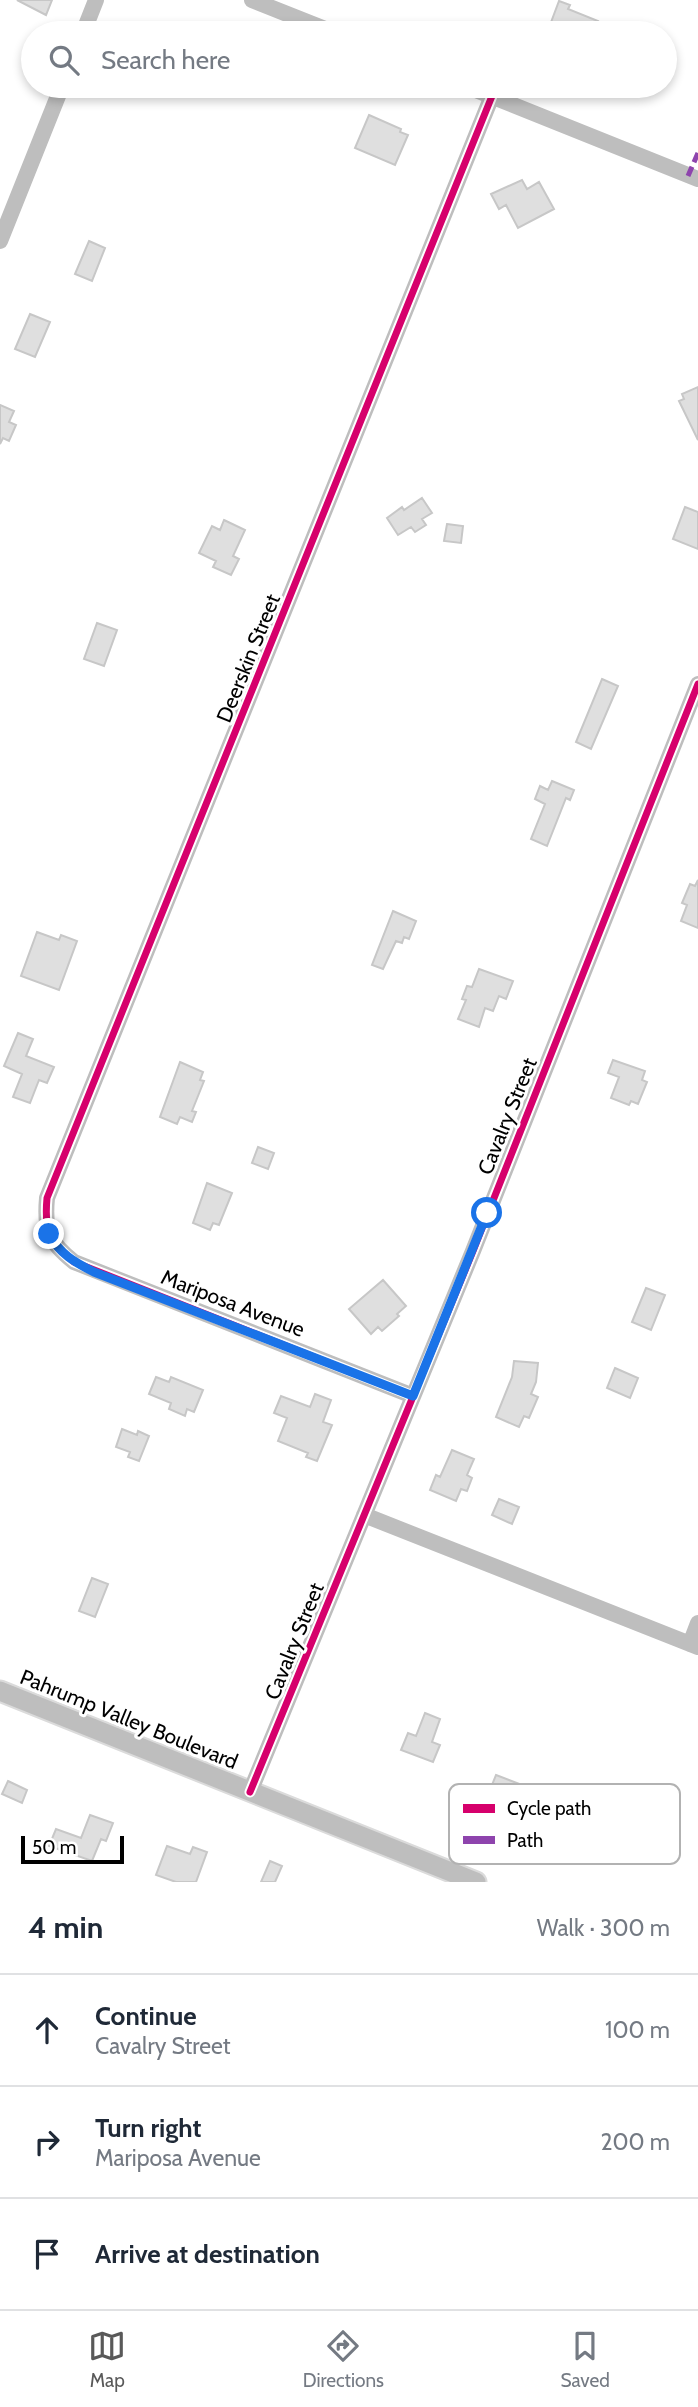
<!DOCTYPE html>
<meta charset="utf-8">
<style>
:root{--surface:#fff;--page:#f2f2f3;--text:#1f2937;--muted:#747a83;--line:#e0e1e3;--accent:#595959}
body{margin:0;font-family:Cabin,sans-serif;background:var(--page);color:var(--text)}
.scale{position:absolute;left:21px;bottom:18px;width:103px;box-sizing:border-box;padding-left:7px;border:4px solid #000;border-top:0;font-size:19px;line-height:24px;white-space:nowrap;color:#000;-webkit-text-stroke:5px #fff;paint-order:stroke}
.stop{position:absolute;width:21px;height:21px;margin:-16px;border:5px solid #1a73e8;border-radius:50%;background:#fff}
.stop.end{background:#1a73e8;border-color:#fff;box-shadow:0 2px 7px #0008}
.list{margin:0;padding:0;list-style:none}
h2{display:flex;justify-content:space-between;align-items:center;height:91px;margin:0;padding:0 28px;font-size:30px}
h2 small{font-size:23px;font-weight:400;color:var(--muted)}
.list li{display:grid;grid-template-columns:46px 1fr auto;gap:21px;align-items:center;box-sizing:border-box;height:112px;padding:0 28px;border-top:2px solid var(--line)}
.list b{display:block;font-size:26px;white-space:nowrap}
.list p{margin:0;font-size:23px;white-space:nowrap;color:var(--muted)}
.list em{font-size:23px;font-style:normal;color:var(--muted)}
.icon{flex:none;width:38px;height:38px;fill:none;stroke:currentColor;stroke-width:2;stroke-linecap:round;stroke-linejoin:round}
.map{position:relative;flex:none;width:698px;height:1882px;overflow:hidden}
.search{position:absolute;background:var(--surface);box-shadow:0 4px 10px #0003;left:21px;right:21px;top:21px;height:77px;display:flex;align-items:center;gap:18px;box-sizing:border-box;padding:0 24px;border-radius:38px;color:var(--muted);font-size:26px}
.sheet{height:427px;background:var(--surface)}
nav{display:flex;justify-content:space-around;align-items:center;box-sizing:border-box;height:98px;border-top:2px solid var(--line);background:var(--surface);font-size:19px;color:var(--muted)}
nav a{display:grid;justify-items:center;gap:4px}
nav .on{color:var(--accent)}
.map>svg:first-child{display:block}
.building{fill:#dfdfdf;stroke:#c7c7c7;stroke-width:2}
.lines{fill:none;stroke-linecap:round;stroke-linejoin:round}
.major-casing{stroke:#dbdbdb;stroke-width:23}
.minor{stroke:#bebebe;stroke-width:16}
.major{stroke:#bebebe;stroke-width:19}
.quiet{stroke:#8e44ad;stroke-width:5;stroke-dasharray:10 5;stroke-linecap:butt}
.cycleway-casing{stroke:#fff;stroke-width:11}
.cycleway{stroke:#d6006c;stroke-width:7}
.route{stroke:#1a73e8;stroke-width:9}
.labels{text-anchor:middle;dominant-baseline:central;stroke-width:6;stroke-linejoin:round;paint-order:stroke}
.street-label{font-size:21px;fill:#000;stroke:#fff}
.key{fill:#fff;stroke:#b2b2b2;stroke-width:2}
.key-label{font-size:19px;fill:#000}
</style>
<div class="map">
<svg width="698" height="1882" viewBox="0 0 698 1882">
<rect width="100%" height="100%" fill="#fff"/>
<path class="building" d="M17 0H52L46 15Z
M559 1 570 5 568 9 598 21 593 33H547Z
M369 115 401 129 400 132 408 135 395 165 355 148Z
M522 180 527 189 539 182 554 209 518 228 506 205 499 209 491 194Z
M89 241 105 248 92 281 75 274Z
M30 314 50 322 35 357 15 349Z
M698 387V440L679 401 684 399 682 394Z
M0 405 14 411 9 422 16 425 9 441 3 438 0 444Z
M422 498 432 513 422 519 426 525 415 532 411 527 398 535 387 518 402 507 404 510Z
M685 507 698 512V549L673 539Z
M224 520 245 530 233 556 239 559 231 575 213 567 216 561 199 553 212 526 220 530Z
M447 524 463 526 461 543 444 541Z
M97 623 117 630 104 666 84 659Z
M602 679 618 686 591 749 576 742Z
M552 781 574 790 570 800 566 798 547 846 531 839 545 804 535 799 540 786 548 790Z
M698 880V928L681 921 687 905 682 903 690 884 695 886Z
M393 911 416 921 409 939 404 937 402 943 396 941 383 969 372 965Z
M37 932 59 940 61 935 77 941 59 990 21 976Z
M479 969 513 981 506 999 499 996 493 1011 485 1008 479 1027 458 1019 466 1000 462 999 467 986 472 987Z
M18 1033 33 1039 26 1056 54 1067 47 1083 39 1080 30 1103 13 1097 22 1074 4 1066Z
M613 1060 645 1071 642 1080 647 1082 638 1104 631 1101 629 1105 611 1098 619 1077 608 1073Z
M180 1062 203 1072 200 1080 204 1081 192 1111 196 1112 192 1122 180 1117 177 1124 160 1117Z
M258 1147 274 1153 268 1169 252 1163Z
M207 1183 232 1193 219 1225 213 1223 210 1230 193 1223Z
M383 1280 406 1306 397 1314 399 1316 382 1331 378 1327 371 1334 349 1309Z
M646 1288 665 1295 651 1330 632 1322Z
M514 1361 538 1363 536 1382 531 1394 538 1397 529 1418 524 1416 519 1427 496 1417 512 1377Z
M615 1368 638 1378 630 1398 607 1388Z
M156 1377 169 1382 171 1377 203 1390 194 1412 187 1409 185 1416 169 1409 171 1403 149 1394Z
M315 1394 331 1400 323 1422 332 1425 317 1461 306 1457 308 1453 278 1441 287 1418 274 1413 281 1396 310 1407Z
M122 1429 137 1435 138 1431 149 1436 139 1461 128 1457 130 1452 116 1447Z
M452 1450 474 1459 467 1475 472 1478 467 1491 461 1489 456 1501 430 1490 436 1475 440 1477Z
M499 1499 519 1507 512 1524 492 1515Z
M92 1578 108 1584 95 1617 79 1611Z
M425 1713 440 1719 432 1742 440 1745 433 1762 401 1750 408 1733 416 1736Z
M496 1775 530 1788 527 1794 534 1797 525 1821 506 1813 503 1820 489 1815 495 1798 488 1795Z
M8 1781 27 1790 22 1803 2 1794Z
M90 1815 113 1823 106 1841 101 1839 92 1861 49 1846 56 1829 81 1838Z
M167 1846 190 1854 193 1847 207 1852 196 1882H176L156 1875Z
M270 1861 282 1866 275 1882H261Z"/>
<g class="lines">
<defs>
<path id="major" d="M0 1691 476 1882"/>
</defs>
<use href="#major" class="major-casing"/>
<path class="minor" d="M252 0 335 33
M83 33 96 0
M466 86 698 179
M0 241 62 86
M413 1396 74 1262C49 1242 44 1231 47 1198L492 96
M364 1515 698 1647
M690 1644 698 1623
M250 1792 473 1251 698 684"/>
<use href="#major" class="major"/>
<path class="quiet" d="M688 176 698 153"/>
<defs>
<path id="cycleway" d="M413 1396 74 1262C49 1242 44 1231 47 1198L492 96
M250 1792 473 1251 698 684"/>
</defs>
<use href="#cycleway" class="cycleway-casing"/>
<use href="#cycleway" class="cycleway"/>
</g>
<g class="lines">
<path class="route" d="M49 1234C60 1254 74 1262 94 1272L413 1396 487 1213"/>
</g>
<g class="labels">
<g class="street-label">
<text transform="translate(248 658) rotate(-68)">Deerskin Street</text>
<text transform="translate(507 1116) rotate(-68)">Cavalry Street</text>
<text transform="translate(233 1303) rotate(21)">Mariposa Avenue</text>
<text transform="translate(294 1641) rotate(-68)">Cavalry Street</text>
<text transform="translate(129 1719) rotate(22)">Pahrump Valley Boulevard</text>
</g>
</g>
<rect x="449" y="1784" width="231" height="80" rx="10" class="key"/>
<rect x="463" y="1804" width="32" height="9" fill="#d6006c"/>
<rect x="463" y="1836" width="32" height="8" fill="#8e44ad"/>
<g class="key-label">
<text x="507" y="1815">Cycle path</text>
<text x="507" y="1847">Path</text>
</g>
</svg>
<div class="scale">50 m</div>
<div class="stop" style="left:487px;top:1213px"></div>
<div class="stop end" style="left:49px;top:1234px"></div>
<div class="search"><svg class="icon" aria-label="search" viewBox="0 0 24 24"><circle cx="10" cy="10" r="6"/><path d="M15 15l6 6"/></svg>Search here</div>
</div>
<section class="sheet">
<h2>4 min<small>Walk · 300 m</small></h2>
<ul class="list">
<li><svg class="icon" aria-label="ahead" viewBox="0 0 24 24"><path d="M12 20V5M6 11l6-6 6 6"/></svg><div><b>Continue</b><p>Cavalry Street</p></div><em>100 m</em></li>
<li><svg class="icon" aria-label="right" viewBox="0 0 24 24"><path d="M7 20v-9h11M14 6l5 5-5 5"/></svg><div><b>Turn right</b><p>Mariposa Avenue</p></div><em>200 m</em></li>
<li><svg class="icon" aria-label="arrive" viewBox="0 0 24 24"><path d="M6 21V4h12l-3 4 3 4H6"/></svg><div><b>Arrive at destination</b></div></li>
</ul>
</section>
<nav>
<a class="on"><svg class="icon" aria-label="map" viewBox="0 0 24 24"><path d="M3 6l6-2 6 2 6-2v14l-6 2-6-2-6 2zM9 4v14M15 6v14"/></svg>Map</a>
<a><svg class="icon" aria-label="directions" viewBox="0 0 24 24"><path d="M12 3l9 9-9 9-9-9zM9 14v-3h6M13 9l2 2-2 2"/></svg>Directions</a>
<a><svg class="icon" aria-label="saved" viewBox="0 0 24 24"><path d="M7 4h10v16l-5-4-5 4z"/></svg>Saved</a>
</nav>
